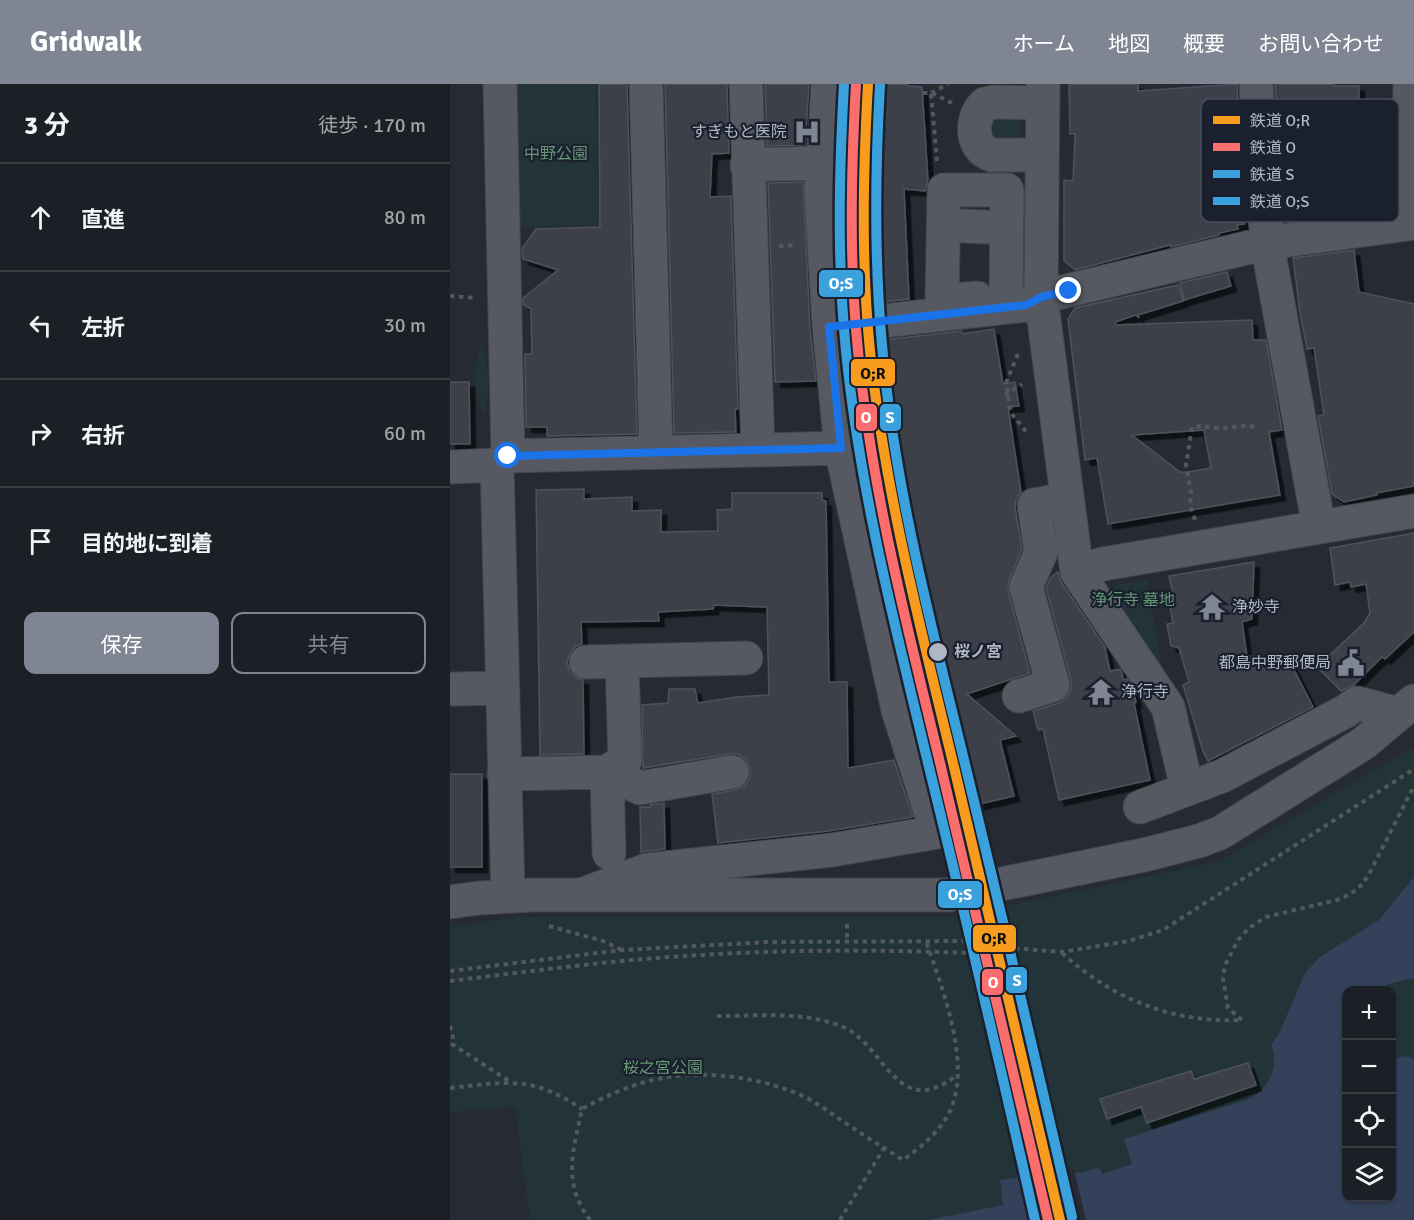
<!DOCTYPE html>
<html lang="ja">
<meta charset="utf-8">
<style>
:root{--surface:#1c2026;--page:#292d32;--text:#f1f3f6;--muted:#a0a3a7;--line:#3a3e43;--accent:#7f8592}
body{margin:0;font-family:Signika,"Noto Sans JP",sans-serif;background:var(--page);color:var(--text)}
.controls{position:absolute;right:18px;bottom:18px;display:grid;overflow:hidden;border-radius:12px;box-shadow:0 2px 4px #0004}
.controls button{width:54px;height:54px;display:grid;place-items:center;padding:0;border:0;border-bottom:2px solid var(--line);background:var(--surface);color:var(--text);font:30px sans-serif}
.stop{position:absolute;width:18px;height:18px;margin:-14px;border:4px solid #1a73e8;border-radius:50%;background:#fff}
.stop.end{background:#1a73e8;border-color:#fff;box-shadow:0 2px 6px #0008}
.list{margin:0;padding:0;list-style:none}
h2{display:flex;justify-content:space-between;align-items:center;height:78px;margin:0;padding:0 24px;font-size:26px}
h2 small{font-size:20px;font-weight:400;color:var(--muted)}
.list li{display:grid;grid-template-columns:39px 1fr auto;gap:18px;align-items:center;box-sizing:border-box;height:108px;padding:0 24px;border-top:2px solid var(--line)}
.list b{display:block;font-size:22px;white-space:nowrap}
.list em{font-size:20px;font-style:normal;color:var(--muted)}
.actions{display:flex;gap:12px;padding:18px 24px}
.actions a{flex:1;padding:14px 0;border:2px solid var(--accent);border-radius:12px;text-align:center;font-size:21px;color:var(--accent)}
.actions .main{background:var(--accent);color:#fff}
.icon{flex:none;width:33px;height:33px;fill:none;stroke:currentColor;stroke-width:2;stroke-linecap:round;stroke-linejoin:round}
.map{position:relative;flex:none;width:964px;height:1136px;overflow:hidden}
header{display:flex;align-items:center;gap:36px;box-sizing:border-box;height:84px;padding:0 30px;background:var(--accent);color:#fff}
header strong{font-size:28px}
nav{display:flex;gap:33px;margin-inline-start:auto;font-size:21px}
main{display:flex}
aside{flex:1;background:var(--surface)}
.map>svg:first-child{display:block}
.green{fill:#233438}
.water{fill:#34415b}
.pier{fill:#262a33}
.building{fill:#3e4149;stroke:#4e525b;stroke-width:1.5;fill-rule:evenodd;filter:url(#shadow)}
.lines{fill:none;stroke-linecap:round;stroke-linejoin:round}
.minor-casing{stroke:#42454c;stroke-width:35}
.path{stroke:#53585f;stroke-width:4;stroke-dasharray:4.5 4.5;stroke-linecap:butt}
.minor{stroke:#565961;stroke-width:33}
.rail-1-casing{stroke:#1a202d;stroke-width:15}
.rail-2-casing{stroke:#1a202d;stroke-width:15}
.rail-3-casing{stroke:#1a202d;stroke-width:15}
.rail-4-casing{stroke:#1a202d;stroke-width:15}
.rail-1{stroke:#f79c1f;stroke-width:10}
.rail-2{stroke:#fc6d6d;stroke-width:10}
.rail-3{stroke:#3aa1dd;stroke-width:10}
.rail-4{stroke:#3aa1dd;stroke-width:10}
.route{stroke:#1a73e8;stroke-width:8}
.stop-dot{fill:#afb6c5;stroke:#1a202d;stroke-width:2}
.labels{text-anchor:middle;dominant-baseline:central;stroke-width:4.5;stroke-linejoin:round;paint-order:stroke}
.poi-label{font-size:16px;fill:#afb6c5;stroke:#1a202d;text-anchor:end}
.park-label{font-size:16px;fill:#669675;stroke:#1a202d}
.stop-label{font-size:16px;font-weight:bold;fill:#afb6c5;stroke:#1a202d;text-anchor:start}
.key{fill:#1a202d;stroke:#474d5b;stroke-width:1.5}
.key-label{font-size:16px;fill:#afb6c5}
.line-badge{stroke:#1a202d;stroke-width:2}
.badge-label{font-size:16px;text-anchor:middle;font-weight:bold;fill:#fff}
.pale-badge-label{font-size:16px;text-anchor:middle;font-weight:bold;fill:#111}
</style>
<header>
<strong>Gridwalk</strong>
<nav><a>ホーム</a><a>地図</a><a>概要</a><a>お問い合わせ</a></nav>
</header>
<main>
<aside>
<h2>3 分<small>徒歩 · 170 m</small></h2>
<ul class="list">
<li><svg class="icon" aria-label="ahead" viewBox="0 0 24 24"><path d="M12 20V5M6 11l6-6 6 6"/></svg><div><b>直進</b></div><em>80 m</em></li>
<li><svg class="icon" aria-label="left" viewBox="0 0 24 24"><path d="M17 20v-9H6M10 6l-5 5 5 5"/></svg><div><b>左折</b></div><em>30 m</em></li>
<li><svg class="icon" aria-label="right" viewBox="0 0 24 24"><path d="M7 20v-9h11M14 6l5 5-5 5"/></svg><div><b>右折</b></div><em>60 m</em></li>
<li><svg class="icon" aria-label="arrive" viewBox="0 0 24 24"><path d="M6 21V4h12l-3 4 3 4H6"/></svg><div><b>目的地に到着</b></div></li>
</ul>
<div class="actions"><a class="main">保存</a><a>共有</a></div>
</aside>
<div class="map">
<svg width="964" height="1136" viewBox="0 0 964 1136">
<defs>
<filter id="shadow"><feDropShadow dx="5.5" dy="5.5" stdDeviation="0" flood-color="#0009"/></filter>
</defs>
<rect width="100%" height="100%" fill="#262a33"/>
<path class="green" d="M64 0H146L149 141 67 143Z
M570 32V58L544 57 537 38 540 34Z
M31 261C41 283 39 308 35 331 22 312 23 282 31 261Z
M697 495 713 591 661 513 666 501Z
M964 663V991L942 998V906H896L842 1029 652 1090 649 1083 631 1089 612 1087 550 1096 553 1121 478 1136H80L65 1023 0 1028V843L64 833H504L770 777Z"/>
<path class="water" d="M964 793V894L938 900 931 906H896V1114H942V974L957 972 964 976V1136H478L553 1121 550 1096 612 1087 631 1089 649 1083 652 1090 682 1080 674 1055 802 1014C821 1001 829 982 821 960L828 952 855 889 870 873 929 836Z"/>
<path class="pier" d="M611 1084 624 1085 636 1136H599L587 1087Z"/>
<path class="building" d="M149 0H177L187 350 97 352V343H76L75 270H82L81 225 73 220V214L108 186 73 175 72 165 86 145 150 143Z
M215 0H277L279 69 262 70 260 113 281 112 288 325H285L286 348 224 349Z
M315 0H359L355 61 317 62Z
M397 0H458V2L472 3 478 96 475 107 454 105 459 215 397 222 390 106Z
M619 0H688V7L787 0 794 102 790 104 796 129 797 135H793L795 140 787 141 788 145 769 149V151L721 163 720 161 625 186 614 177V96L623 97 625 50H620Z
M825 0H884V2H909V24L940 23 939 88 905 87 904 93 865 91 831 96Z
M353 98 360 244 366 297 325 298 318 99Z
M904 166 909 208 964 220V402L926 409 927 411 894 418 882 410 868 332 874 331 864 264 857 265 850 229 843 174Z
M777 188 781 202 734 216 730 199Z
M728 201 733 217 688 231 689 234 686 231 665 238 666 241 802 236 803 256H816L832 346 819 348 830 411 658 440 647 374 635 376 618 235 625 224ZM754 346 761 384 738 388H730L682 351Z
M544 245 553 300 565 298 569 322 558 323 571 408 566 415 565 423 572 465 559 496 558 507 580 589 517 610 566 652 550 656 564 712 500 727 466 621 410 361 399 260 511 247 512 250Z
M0 298H19L20 360H0Z
M134 405V415L182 413V427L211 426V448L268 447 267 426 282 425V409H372V416L376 417 379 598H397L398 684 444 676 463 733 379 747 268 759 262 710 285 706 294 702 300 694V685L296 676 288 670H279L193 684 192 621 218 619 219 605H245L248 619 286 613 319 611 317 523 264 521 263 525 208 528 209 537 131 538 132 560 126 562 120 569 117 578 120 588 127 594 133 596 134 670 90 671 86 406Z
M964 449V548L935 575 932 573 904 601 891 607 867 583 914 539 920 529 916 500 901 503 900 498 885 501 880 464Z
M804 478 802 535 792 538 797 572 838 574 863 623 758 677 753 667 733 601 739 598 729 564 721 562 717 540 723 539 718 511 723 510 719 492Z
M608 488 611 498 655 563 660 587 670 585 674 596 677 595 683 605 686 618 684 619 700 696 609 716 593 645 588 646 583 627 609 619 617 613 621 605V596L596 504 601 493Z
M0 690H32V783H0Z
M214 719 215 765 191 768 190 723H200V721Z
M798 979 806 1001 697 1039 691 1023 657 1035 650 1015 741 987 744 995Z"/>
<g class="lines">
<defs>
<path id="minor" d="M50 0 58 372
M196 0 206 368
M296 0 308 366
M593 0 591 213 627 488 718 623 737 704
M806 0 817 159 869 443
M592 71H542C520 65 520 33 535 20L545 18 593 19
M297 81 371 79
M957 140 960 0
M514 142 535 143
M527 214 492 217 494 106H557L556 223
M379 243 576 221 591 213 817 159 964 139
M47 381 58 812
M0 383 47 381 58 372 391 364
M627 488 653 480 964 427
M136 578 296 574
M4 605 52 604
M569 612 603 601 576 503 591 468 584 421 617 415
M54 690 157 688 175 676 172 577
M690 723 772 692 896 627 907 619 948 630
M159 769 157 688 190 704 282 688
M131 811 197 786 382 766 487 748 448 626 391 364 379 243 371 106 378 0
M0 818 29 814 83 811H498L694 771 749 757 770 749 914 659 964 617"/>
</defs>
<use href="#minor" class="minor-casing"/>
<path class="path" d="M473 9H481L487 77
M481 9 498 0
M482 9 502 19
M329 162 346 161
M0 212 26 214
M568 270 556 299 561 329 578 350
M555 311 572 300
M745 436 740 422 741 409 736 381 742 343C751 342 758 343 767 344 781 346 793 338 807 344
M397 840V857
M99 842 153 857 172 866
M612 869C663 915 722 939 791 936
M0 887 172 866 317 858 512 857 548 863 612 868 679 857 713 846 964 685
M0 897C84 887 169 875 253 871 344 865 436 866 526 869L529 860
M267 932C308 932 352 927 391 942 435 959 446 1039 507 991
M792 936 778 924 773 894 775 881 788 856 799 844 816 833 891 815 908 805 918 792 964 702
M0 942 3 950 2 960 59 997
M0 1004C57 998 81 991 132 1025
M140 1136C112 1099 123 1067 132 1025 159 1010 187 998 218 993 259 986 319 995 357 1014 374 1023 387 1034 403 1044 419 1055 436 1065 453 1076 471 1063 490 1048 500 1027 522 979 492 904 476 857
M390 1136 434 1064"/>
<use href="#minor" class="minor"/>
<defs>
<path id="rail-1" d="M418 0C413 89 411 178 420 267 435 408 471 546 504 683 540 834 575 985 610 1136"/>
<path id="rail-2" d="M406 0C401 89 399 178 408 267 422 408 458 546 491 683 528 834 563 985 598 1136"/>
<path id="rail-3" d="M430 1C425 88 424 174 432 261 444 402 481 540 514 676 551 828 587 981 622 1133"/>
<path id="rail-4" d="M394 0C389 89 387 178 396 267 410 408 446 546 479 683 516 834 551 985 585 1136"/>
</defs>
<use href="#rail-1" class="rail-1-casing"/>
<use href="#rail-2" class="rail-2-casing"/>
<use href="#rail-3" class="rail-3-casing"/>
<use href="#rail-4" class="rail-4-casing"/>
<use href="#rail-1" class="rail-1"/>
<use href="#rail-2" class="rail-2"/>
<use href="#rail-3" class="rail-3"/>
<use href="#rail-4" class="rail-4"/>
</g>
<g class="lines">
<path class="route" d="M58 372 391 364 379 243 576 221 591 213 619 207"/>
</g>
<defs>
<symbol id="hospital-bare" viewBox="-9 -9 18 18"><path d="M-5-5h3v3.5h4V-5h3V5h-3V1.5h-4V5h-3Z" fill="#7f8592" stroke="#1a202d" stroke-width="2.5" paint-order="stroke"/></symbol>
<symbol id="temple-bare" viewBox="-9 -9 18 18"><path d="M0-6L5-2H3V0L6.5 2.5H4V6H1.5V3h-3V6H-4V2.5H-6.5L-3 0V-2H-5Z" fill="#7f8592" stroke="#1a202d" stroke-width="2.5" paint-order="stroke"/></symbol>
<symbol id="civic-bare" viewBox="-9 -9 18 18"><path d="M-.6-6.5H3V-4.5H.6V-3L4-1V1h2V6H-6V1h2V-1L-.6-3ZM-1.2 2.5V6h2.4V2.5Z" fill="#7f8592" stroke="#1a202d" stroke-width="2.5" paint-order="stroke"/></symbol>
</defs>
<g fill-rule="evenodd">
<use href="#hospital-bare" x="338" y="29" width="38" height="38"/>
<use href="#temple-bare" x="743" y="504" width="38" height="38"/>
<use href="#civic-bare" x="882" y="560" width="38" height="38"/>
<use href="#temple-bare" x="632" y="589" width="38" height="38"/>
</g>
<circle class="stop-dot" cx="488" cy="568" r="10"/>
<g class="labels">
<g class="poi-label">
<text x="337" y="48">すぎもと医院</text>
<text x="782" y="523" text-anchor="start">浄妙寺</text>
<text x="881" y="579">都島中野郵便局</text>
<text x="671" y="608" text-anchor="start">浄行寺</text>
</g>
<g class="park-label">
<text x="106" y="70">中野公園</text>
<text x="683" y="516">浄行寺 墓地</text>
<text x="213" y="984">桜之宮公園</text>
</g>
<g class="stop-label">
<text x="504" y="568">桜ノ宮</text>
</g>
</g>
<rect x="751" y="15" width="198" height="123" rx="9" class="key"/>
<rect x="763" y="32" width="27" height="8" fill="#f79c1f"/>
<rect x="763" y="59" width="27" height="8" fill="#fc6d6d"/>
<rect x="763" y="86" width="27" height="8" fill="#3aa1dd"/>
<rect x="763" y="113" width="27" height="8" fill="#3aa1dd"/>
<g class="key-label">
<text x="800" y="42">鉄道 O;R</text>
<text x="800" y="69">鉄道 O</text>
<text x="800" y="96">鉄道 S</text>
<text x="800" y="123">鉄道 O;S</text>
</g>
<g class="line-badge">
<rect x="368" y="185" width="46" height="29" rx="6" fill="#3aa1dd"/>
<rect x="400" y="274" width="46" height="29" rx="6" fill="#f79c1f"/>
<rect x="405" y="319" width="23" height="29" rx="6" fill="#fc6d6d"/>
<rect x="429" y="319" width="23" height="29" rx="6" fill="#3aa1dd"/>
<rect x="487" y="796" width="46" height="29" rx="6" fill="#3aa1dd"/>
<rect x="522" y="840" width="45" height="29" rx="6" fill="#f79c1f"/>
<rect x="555" y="882" width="23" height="28" rx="6" fill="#3aa1dd"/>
<rect x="531" y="884" width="23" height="28" rx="6" fill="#fc6d6d"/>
</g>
<g class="badge-label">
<text x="391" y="205">O;S</text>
<text x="416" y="339">O</text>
<text x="440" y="339">S</text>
<text x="510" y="816">O;S</text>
<text x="567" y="902">S</text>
<text x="543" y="904">O</text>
</g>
<g class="pale-badge-label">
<text x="423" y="295">O;R</text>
<text x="544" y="860">O;R</text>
</g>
</svg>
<div class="controls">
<button>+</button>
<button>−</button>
<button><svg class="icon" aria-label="locate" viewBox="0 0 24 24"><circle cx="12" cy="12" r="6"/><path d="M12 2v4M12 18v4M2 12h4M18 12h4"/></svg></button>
<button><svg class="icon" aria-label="layers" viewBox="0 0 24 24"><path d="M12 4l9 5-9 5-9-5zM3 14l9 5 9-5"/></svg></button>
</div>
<div class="stop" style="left:58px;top:372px"></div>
<div class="stop end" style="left:619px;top:207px"></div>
</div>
</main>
